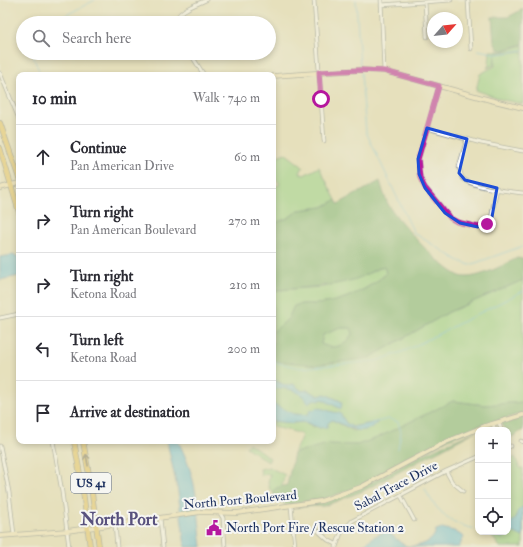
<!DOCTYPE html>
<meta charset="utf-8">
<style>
:root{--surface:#fff;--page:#f7f7f7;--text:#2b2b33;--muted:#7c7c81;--line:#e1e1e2}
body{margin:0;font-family:"IM FELL Double Pica",serif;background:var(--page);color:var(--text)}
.controls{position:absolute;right:12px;bottom:12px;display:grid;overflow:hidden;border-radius:8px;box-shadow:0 2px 6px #0003}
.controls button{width:36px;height:36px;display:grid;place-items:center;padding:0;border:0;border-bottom:1px solid var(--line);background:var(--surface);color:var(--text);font:20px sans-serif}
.compass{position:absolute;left:427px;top:12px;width:36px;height:36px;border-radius:50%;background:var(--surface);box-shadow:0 2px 6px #0003;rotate:63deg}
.stop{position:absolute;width:12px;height:12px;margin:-9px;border:3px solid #b5179e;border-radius:50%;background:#fff}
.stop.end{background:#b5179e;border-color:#fff;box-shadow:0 1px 4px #0008}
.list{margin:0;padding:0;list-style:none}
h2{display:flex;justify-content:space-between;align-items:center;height:52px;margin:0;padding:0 16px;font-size:17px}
h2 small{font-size:13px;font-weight:400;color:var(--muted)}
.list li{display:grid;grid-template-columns:26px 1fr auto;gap:12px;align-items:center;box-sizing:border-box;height:64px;padding:0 16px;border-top:1px solid var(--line)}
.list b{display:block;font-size:15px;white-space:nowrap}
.list p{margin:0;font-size:13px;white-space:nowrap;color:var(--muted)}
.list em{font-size:13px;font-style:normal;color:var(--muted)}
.icon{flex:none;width:22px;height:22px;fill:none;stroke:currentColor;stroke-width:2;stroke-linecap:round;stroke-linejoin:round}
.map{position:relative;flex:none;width:523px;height:547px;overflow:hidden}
.search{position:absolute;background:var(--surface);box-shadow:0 2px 6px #0003;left:16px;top:16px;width:260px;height:44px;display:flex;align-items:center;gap:10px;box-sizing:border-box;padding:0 14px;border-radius:22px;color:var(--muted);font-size:15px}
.panel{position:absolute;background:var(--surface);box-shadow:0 2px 6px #0003;left:16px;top:72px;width:260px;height:372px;border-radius:8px}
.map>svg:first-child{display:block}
.green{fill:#93d288;stroke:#578073}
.forest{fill:#76b474;stroke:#487269;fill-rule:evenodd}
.water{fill:#66bfe3;stroke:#4077a0}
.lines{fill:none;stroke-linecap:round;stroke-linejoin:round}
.stream{stroke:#66bfe3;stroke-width:1}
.street-casing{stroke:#80888d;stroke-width:4.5}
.secondary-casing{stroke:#80888d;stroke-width:5.5}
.primary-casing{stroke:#80888d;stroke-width:6}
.street{stroke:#fff;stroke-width:3}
.secondary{stroke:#f6e9c3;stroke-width:4}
.primary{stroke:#e9c769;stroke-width:4.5}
.oneway{stroke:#787363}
.route{stroke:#b5179e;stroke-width:5}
.marked{fill:none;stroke:#1d4ed8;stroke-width:3;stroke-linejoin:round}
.labels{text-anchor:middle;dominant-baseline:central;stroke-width:4;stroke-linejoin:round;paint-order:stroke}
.shield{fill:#f6f6f2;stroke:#5d6b8a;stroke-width:1}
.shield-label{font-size:12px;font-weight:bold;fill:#1b2f5e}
.street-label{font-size:13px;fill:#1b2f5e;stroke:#f6f6f2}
.poi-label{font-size:13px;fill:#1b2f5e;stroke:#f6f6f2;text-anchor:start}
.district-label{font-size:17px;font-weight:bold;fill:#58517d;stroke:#f6f6f2}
</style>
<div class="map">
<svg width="523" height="547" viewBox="0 0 523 547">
<rect width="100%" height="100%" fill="#f6f6f2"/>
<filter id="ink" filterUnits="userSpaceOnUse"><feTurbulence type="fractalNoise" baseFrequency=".025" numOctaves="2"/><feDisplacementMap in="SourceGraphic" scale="8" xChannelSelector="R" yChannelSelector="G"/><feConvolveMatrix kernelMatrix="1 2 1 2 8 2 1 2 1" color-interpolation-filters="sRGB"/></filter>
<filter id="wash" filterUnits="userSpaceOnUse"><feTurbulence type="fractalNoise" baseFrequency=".012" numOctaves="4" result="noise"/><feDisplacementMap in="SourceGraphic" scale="16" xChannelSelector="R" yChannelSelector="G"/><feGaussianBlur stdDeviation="0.9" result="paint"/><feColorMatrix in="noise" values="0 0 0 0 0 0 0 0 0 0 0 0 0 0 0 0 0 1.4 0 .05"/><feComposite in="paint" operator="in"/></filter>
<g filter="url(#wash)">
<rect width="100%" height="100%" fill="#e6e0bc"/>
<path class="green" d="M523 45V50L495 53 494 65 487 68 489 65 490 51H503Z
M523 51V104L503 100 476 90 480 74 495 66V54Z
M285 153 303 167 300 173 304 175 319 167 336 200 323 207 299 210 288 218 273 224V188L280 184 273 176V158Z
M385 266 386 274C366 290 341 303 315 304 307 304 302 303 294 306L288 319 273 332V294L279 290 323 287 358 278Z
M523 280V402L485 405 453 401 377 438 357 445 328 444 294 453 302 435C292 430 283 430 273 427V421L291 423 305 422 314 427 332 420 354 431 377 422 352 427C338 418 325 401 308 415L294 414 275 406 273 404V389L293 388C302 398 314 397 326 400 332 402 336 405 341 408L339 400 325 394 319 396 307 390 302 391 293 384 286 386 273 379V361L369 358 449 312Z
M340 328H351L353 333C344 345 336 351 321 344L323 335Z
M249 443 270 458 268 462 246 447Z
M515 457 520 468H523V547H500L489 532H508V461Z
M269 467 285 475 280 491 275 492 270 490 268 483 270 474 261 475 260 469Z"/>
<path class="forest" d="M523 9V44L503 50 498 49 494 42 492 17H508Z
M380 181C382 188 384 195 387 202 395 219 442 269 460 276 474 281 504 265 517 258L523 259V280L449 312 369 358 316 365 273 361V332L288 319 294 306C302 303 307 304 315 304 341 303 367 290 386 274L384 266C374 269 366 276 356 279 331 287 305 287 279 290L273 294V224L288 218 299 210 323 207 336 200 338 204ZM340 328H351L353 333C345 345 336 351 321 344L323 335Z
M453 401 485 405 523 402V413L484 425 446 440 361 486 321 500 286 505 275 498 273 492 276 488 287 485 294 453 328 444 357 445 377 438Z
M523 416V430L509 439 508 430H505L501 423Z
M476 431 363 491 324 506 296 507C345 500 378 479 420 456 438 447 457 439 476 431Z"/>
<path class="water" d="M13 255 19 257V276L0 280V257Z
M273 379 286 386 293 384 302 391 307 390 319 396 325 394 342 402 341 409 322 399 319 401 315 399 308 403C301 390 287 387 273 389Z
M273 404 294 414 308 415 310 410H314L316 408C325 408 331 413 340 413L346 423 352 427 378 422C361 439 349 426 332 420L328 423 327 427 320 428 305 422 291 423 273 421Z
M167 441H178C198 480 197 505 202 547H185L178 492Z
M523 506V537L515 533H507L503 538 494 536V532H508V524L516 519 517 512Z
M442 528 454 531 464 537 459 547H360L375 536 387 531C394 536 400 544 407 546 420 547 434 542 436 530Z"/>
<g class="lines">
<path class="stream" d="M356 0 360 65
M51 23 95 0
M478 50 498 54 523 50
M34 53V59L41 75
M361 73 366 132 414 233 459 261 470 265 523 246
M273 362 301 368 377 361 407 350 523 291
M371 423 389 419 398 422 401 432 398 449
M425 489C435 510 453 527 478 529"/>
</g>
</g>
<g filter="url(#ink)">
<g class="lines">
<defs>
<path id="street" d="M314 0 324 141
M381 0 384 71
M468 0 471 49
M425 2 427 37
M381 5 451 0
M176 23C176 10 196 5 206 0
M190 53 204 75
M0 73 19 119
M439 86 418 159 419 174 423 185 450 218 457 222 478 227 485 225 491 219 497 188
M427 128 481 143 523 151
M467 139 459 167 462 178C473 188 508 191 523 193
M0 318 19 314
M499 422 501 430
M493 424 495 430
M53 441 62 492 69 547
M521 441 523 442
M0 446 9 492 14 535
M508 447 511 446
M446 471 452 482 463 491
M401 496 414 520
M291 506 295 547
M220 513 223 518 225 547
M160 518 163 547
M115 524 117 547
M316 529 328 540 336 544
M336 547 341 533 352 521 446 471 478 457"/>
<path id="secondary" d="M273 76 360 70 384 71 490 100 523 108
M0 188 19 183
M0 536 67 531 201 512 237 513 321 501 361 487 446 442 485 426 523 415"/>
<path id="primary" d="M0 123 19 178
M0 148 19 212
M74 441 83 491 90 547
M83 441 91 486 99 547"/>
</defs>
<use href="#street" class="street-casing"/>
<use href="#secondary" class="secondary-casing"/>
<use href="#primary" class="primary-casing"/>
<use href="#street" class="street"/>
<use href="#secondary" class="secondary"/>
<use href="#primary" class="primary"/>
</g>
<defs><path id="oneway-shaft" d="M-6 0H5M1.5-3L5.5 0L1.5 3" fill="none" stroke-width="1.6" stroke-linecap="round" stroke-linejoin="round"/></defs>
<use class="oneway" href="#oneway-shaft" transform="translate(87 460) rotate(-100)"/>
</g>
<g class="lines" filter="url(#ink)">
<path class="route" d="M321 99 319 72 360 70 384 71 439 86 418 159 420 178 425 188 450 218 457 222 478 227 487 224"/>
</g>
<path d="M0 0H523V547H0ZM427 128 467 139 459 173 465 180 497 188 492 217 487 223 478 227 460 223 445 213 425 188 419 174 418 159Z" fill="#e6e0bc" fill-opacity=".55" fill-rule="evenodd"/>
<path class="marked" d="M427 128 467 139 459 173 465 180 497 188 492 217 487 223 478 227 460 223 445 213 425 188 419 174 418 159Z"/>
<defs>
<symbol id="civic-bare" viewBox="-9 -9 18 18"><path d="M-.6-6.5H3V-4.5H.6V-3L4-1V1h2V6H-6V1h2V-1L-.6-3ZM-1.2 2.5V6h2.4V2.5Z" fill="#b5179e" stroke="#f6f6f2" stroke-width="2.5" paint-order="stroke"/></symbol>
</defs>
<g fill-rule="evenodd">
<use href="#civic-bare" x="203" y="517" width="22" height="22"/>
</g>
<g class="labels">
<rect class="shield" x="71" y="473" width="40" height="20" rx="3"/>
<g class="shield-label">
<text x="91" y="483">US 41</text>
</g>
<g class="street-label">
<text transform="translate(396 486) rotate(-28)">Sabal Trace Drive</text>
<text transform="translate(240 500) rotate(-5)">North Port Boulevard</text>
</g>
<g class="poi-label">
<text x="226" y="528">North Port Fire / Rescue Station 2</text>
</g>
<g class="district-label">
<text x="119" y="519">North Port</text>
</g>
</g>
</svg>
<div class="controls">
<button>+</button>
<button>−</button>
<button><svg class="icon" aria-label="locate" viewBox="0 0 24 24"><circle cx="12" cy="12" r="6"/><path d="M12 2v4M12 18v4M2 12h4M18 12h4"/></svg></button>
</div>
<svg class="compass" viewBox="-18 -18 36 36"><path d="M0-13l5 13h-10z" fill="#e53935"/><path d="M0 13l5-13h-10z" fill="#7c7c81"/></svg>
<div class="stop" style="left:321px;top:99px"></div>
<div class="stop end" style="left:487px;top:224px"></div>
<div class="search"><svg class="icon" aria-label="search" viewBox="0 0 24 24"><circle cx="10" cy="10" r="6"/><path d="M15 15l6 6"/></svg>Search here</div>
<section class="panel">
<h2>10 min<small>Walk · 740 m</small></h2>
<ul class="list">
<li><svg class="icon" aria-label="ahead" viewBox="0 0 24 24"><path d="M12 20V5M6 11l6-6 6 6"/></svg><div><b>Continue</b><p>Pan American Drive</p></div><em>60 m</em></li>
<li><svg class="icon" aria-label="right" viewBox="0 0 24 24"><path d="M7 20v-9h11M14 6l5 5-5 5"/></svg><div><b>Turn right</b><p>Pan American Boulevard</p></div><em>270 m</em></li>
<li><svg class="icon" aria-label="right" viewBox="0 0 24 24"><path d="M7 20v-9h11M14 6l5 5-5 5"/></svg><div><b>Turn right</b><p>Ketona Road</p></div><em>210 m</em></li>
<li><svg class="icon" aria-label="left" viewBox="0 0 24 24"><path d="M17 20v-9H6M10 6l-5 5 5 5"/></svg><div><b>Turn left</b><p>Ketona Road</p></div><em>200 m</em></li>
<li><svg class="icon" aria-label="arrive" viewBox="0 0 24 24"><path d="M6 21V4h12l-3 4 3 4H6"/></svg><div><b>Arrive at destination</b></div></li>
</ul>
</section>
</div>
